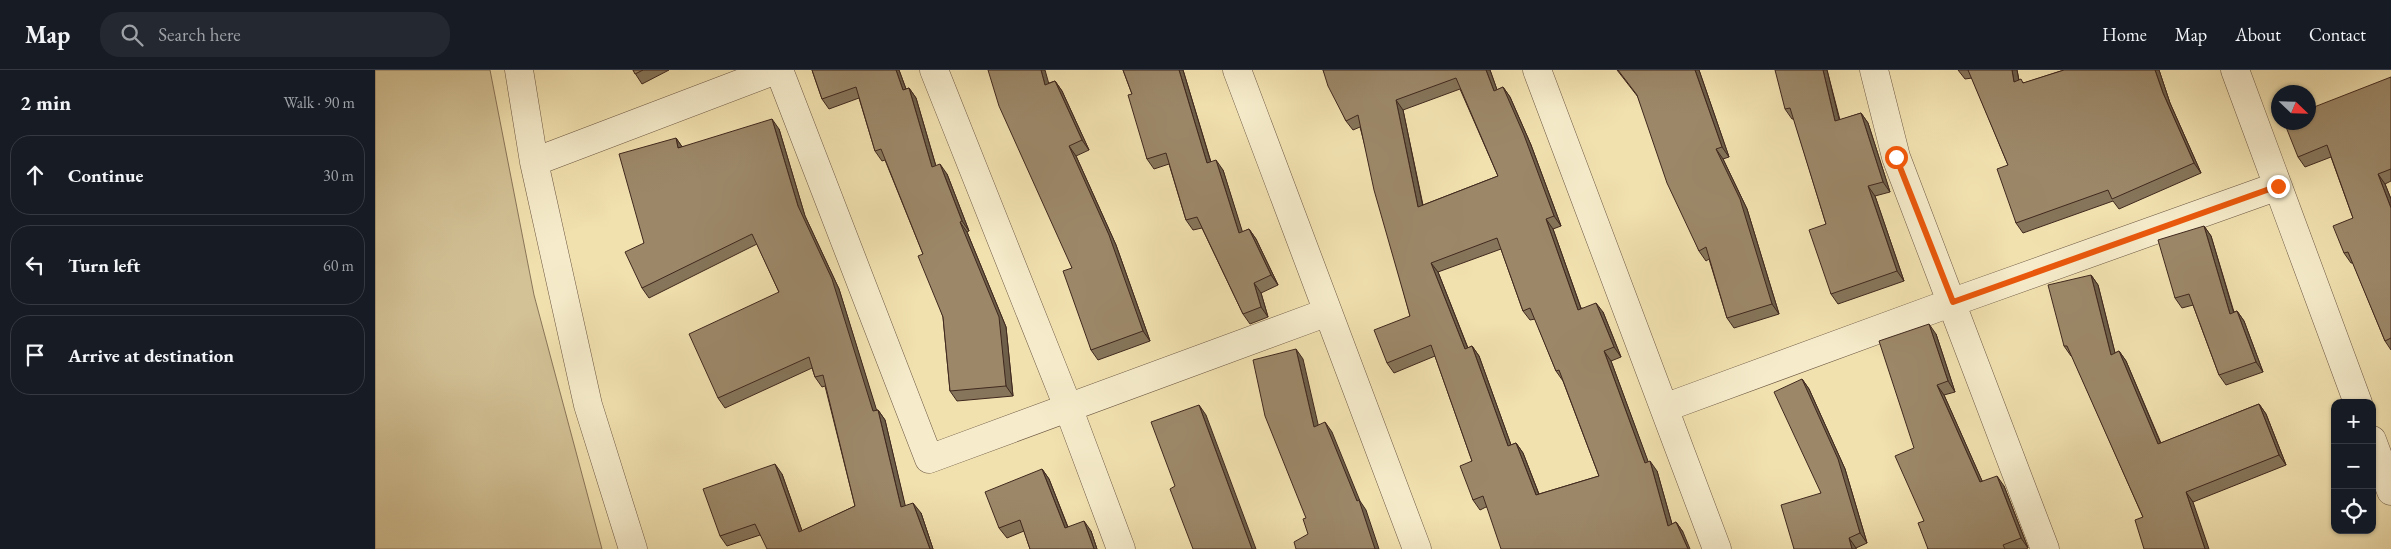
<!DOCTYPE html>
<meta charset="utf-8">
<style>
:root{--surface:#171b24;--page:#242831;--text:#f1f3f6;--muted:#9ea1a6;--line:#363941}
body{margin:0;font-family:"EB Garamond",serif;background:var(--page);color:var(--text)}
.controls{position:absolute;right:15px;bottom:15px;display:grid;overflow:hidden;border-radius:10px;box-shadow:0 1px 4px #0004}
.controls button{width:45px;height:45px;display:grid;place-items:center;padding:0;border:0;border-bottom:1px solid var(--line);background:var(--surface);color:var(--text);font:25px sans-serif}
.compass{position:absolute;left:1896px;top:15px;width:45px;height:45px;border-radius:50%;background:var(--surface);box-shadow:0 1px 4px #0004;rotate:113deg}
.stop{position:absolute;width:15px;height:15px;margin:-11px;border:4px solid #ea580c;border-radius:50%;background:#fff}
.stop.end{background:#ea580c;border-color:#fff;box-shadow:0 1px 5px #0008}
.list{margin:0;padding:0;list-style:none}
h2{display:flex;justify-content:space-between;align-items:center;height:65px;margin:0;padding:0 20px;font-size:21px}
h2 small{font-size:16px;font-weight:400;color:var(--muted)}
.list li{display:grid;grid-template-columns:32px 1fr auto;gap:15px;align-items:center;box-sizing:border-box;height:80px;margin:0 10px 10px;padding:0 10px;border:1px solid var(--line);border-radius:20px}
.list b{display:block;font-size:19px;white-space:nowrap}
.list em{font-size:16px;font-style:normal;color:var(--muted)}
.icon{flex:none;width:28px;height:28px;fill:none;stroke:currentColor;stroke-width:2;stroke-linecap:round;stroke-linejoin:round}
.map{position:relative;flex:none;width:2016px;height:479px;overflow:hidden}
header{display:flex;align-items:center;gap:30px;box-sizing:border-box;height:70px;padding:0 25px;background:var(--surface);border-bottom:1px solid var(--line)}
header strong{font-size:24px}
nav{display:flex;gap:28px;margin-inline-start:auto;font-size:18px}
.search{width:350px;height:45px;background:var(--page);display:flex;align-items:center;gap:12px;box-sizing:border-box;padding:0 18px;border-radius:20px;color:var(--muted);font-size:19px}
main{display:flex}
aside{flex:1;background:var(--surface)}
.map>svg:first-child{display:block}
.green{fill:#d3c296;stroke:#8a755a}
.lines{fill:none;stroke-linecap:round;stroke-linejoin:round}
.minor-casing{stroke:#6c5642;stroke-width:29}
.minor{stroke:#f6eccb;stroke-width:28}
.wall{fill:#86755a;stroke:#40281e;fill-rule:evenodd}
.shaded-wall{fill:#6d5f4a;stroke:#40281e}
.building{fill:#9c8869;stroke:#40281e;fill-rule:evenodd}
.route{stroke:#ea580c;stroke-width:6}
</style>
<header>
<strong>Map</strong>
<div class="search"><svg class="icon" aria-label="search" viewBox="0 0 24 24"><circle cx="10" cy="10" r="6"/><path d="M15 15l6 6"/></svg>Search here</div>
<nav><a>Home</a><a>Map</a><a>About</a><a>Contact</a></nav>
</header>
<main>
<aside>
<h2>2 min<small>Walk · 90 m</small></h2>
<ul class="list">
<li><svg class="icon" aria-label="ahead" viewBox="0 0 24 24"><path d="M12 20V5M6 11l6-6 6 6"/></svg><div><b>Continue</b></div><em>30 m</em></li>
<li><svg class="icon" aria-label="left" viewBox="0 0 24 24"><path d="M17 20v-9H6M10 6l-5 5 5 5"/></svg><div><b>Turn left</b></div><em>60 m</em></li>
<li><svg class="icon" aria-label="arrive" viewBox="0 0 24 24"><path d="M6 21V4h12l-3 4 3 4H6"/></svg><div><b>Arrive at destination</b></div></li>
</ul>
</aside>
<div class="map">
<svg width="2016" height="479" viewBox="0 0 2016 479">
<rect width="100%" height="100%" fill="#f1e1af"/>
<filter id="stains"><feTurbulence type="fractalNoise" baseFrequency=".004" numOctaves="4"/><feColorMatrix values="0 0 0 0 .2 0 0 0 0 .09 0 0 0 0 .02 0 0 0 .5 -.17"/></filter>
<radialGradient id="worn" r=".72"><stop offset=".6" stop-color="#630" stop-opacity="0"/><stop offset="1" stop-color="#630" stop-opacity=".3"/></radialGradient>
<path class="green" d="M0 0H115L159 225 227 479H0Z"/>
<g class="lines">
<defs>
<path id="minor" d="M144 0 159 92 213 335 258 479
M404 0 554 389 953 242
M559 0 693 337 746 479
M862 0 1042 479
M1162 0 1342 479
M1499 0 1521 87 1670 479
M1860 0 1983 333
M159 92 401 0
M1289 338 1578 232 1903 116
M1997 370 2016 421"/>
</defs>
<use href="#minor" class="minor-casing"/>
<use href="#minor" class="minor"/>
</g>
<path class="wall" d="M258 0H294L267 14Z
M437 0H524L531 19 534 18 541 28 561 96 572 104 594 161 592 162 631 257 638 326 582 331 575 321 568 247 548 184 510 90 507 91 500 81 484 28 454 39 447 29Z
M748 0H808L836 92 848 100 867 162 874 159 881 169 903 215 886 223 893 247 875 254 868 244 827 158 818 160 811 150 794 94 779 99 772 89 757 24Z
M948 0H1115L1122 20 1128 17 1135 27 1156 75 1186 156 1178 159 1206 238 1228 242 1246 287 1236 291 1273 392 1282 401 1297 454 1301 452 1308 462 1111 437 1105 440 1098 430 1097 391 1060 286 1019 303 1012 293 1035 246 985 57 978 60 971 51ZM1085 19 1123 106 1048 135 1028 40ZM1126 179 1148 241 1155 250 1160 249 1181 301 1188 311 1224 406 1164 424 1148 383 1141 373 1136 375 1104 286 1097 276 1093 278 1063 202Z
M1242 0H1324L1354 87 1348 89 1372 139 1404 244 1359 258 1352 248 1334 189 1331 191 1324 181 1263 27Z
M1452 0 1465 50 1486 43 1493 53 1515 122 1500 126 1529 211 1463 234 1456 224 1451 154 1419 49H1417L1410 39Z
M1583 0H1642L1644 10 1649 13 1689 0H1784L1795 33 1826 103 1744 139 1738 131 1648 163 1641 153 1633 95 1597 8 1590 9Z
M2016 7V111L2010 114 2016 129V280L2010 271 1978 193H1976L1969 183 1978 148 1956 87 1930 97 1923 87Z
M680 11 687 21 714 80 701 86 741 175 775 271 723 290 716 280 697 198 674 13Z
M404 59 430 146 464 219 501 340H503L510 350 530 436 546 443 558 479 385 465 352 476 345 466 407 404 427 461 480 436 450 316 447 317 440 307 437 298 350 338 343 328 404 222 382 174 274 228 267 218 269 173 301 68 307 77Z
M1829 156 1836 166 1859 242 1862 241 1869 251 1888 302 1851 315 1844 305 1818 235 1807 238 1800 228Z
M1716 205 1723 215 1740 283 1744 281 1751 291 1786 373 1884 334 1891 344 1911 395 1818 432 1768 447 1697 286H1696L1689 276Z
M1561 264 1580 322 1569 325 1607 411 1629 416 1653 478 1651 479H1553L1549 451Z
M1427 309 1434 319 1470 399 1492 473 1481 478V479H1419L1446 423Z
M667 399 674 409 693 457 716 461 722 479H655L649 461 632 468 624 458Z"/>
<path class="shaded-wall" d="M521 0H524L535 30 528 20Z
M666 0H670L677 25 670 15Z
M804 0H808L839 103 832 93Z
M1111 0H1115L1126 31 1119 21Z
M1320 0H1324L1354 87 1347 77Z
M1448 0H1452L1467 61 1460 51Z
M1637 0H1642L1646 22 1639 12Z
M1780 0H1784L1795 33 1826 103 1819 93 1788 23Z
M680 11 687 21 714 80 707 70Z
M1128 17 1135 27 1156 75 1186 156 1179 146Z
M534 18 541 28 564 107 557 97Z
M1021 30 1028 40 1050 147 1043 137Z
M1486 43 1493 53 1515 122 1508 112Z
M397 49 404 59 430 146 464 219 505 351 498 341 423 136Z
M301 68 308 78H303Z
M694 76 701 86 741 175 775 271 768 261Z
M1341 79 1348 89 1372 139 1404 244 1397 234Z
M841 90 848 100 871 173 864 163Z
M565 94 572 104 594 161 587 151Z
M2003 104 2010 114 2016 129V138Z
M1493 116 1500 126 1529 211 1522 201Z
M1171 149 1178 159 1210 250 1203 240Z
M585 152 592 162 631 257 638 326 631 316Z
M1829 156 1836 166 1862 254 1855 244Z
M874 159 881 169 903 215 896 205Z
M1056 193 1063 202 1097 289 1090 279Z
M1716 205 1723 215 1743 295 1736 285Z
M879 213 886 223 893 247 886 237Z
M1221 233 1228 242 1246 287 1239 277Z
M1862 241 1869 251 1888 302 1881 292Z
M1554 254 1561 264 1580 322 1573 311Z
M1097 276 1104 286 1140 386 1133 376Z
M921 279 928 289 946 367 939 357Z
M1229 281 1236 291 1277 402 1270 393Z
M1744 281 1751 291 1790 384 1783 374Z
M1427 309 1434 319 1470 399 1492 473 1485 463Z
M1562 315 1569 325 1612 422 1605 412Z
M1884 334 1891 344 1911 395 1904 385Z
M824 335 831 345 881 479H877Z
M503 340 510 350 533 447 526 437Z
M950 352 957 362 985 431 991 440 1004 479H1000Z
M1141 373 1148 383 1168 435 1161 425Z
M1275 391 1282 401 1300 465 1293 456Z
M400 394 407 404 431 472 424 462Z
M667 399 674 409 697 468 690 458Z
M1622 406 1629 416 1653 478 1646 468Z
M1811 422 1818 432 1834 479H1830Z
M538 433 546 443 558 479H555Z
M709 451 716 461 722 479H719Z
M1301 452 1308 462 1315 479H1313Z
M1474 468 1481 478V479H1477Z"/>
<path class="building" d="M258 0H268L260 4Z
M437 0H521L528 20 534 18 557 97 565 94 587 151 585 152 624 247 631 316 575 321 568 247 543 186 548 184 506 79 500 81 481 17 447 29Z
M613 0H666L670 15 680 11 707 70 694 76 734 165 768 261 716 280 688 201 697 198 624 36Z
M748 0H804L832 93 841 90 864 163 874 159 896 205 879 213 886 237 868 244 822 147 811 150 791 83 772 89 753 25 757 24Z
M948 0H1111L1119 21 1128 17 1149 65 1179 146 1171 149 1203 240 1221 233 1239 277 1229 281 1270 393 1275 391 1293 456 1301 452 1313 479H1126L1108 426 1098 430 1085 396 1097 391 1056 275 1012 293 999 260 1035 246 999 120 983 45 971 51 953 16ZM1081 8 1123 106 1043 137 1021 30ZM1122 168 1148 241 1155 238 1181 301 1184 300 1224 406 1161 425 1141 373 1133 376 1097 276 1090 279 1056 193Z
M1243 0H1320L1347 77 1341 79 1365 129 1397 234 1352 248 1331 177 1324 181 1292 113 1262 25Z
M1400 0H1448L1460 51 1486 43 1508 112 1493 116 1522 201 1456 224 1434 160 1451 154 1415 38 1410 39Z
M1593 0H1637L1639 12 1646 9 1648 13 1689 0H1780L1788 23 1819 93 1737 129 1733 120 1641 153 1622 99 1633 95Z
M2016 7V99L2003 104 2016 138V268L2010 271 1973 182 1969 183 1958 156 1978 148 1952 75 1923 87 1909 52H1934V39Z
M397 49 423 136 457 209 498 341 503 340 526 437 538 433 555 479H392L380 454 345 466 328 419 400 394 424 462 480 436 448 305 440 307 434 287 343 328 314 264 404 222 377 164 267 218 250 182 269 173 244 84 301 68 303 78Z
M1829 156 1855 244 1862 241 1881 292 1844 305 1814 224 1800 228 1783 170Z
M1716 205 1736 285 1744 281 1783 374 1884 334 1904 385 1811 422 1830 479H1769L1760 450 1768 447 1692 276H1689L1673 215Z
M1554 254 1573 311 1562 315 1605 412 1622 406 1646 468 1628 475 1630 479H1553L1543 453 1549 451 1520 386 1539 378 1504 271Z
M921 279 939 357 950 352 982 431 984 430 1000 479H921L919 472 933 464 928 449 931 448 890 346 878 290Z
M1427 309 1463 389 1485 463 1474 468 1477 479H1419L1406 435 1446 423 1399 322Z
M824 335 877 479H818L795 419 800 416 776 352Z
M667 399 690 458 709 451 719 479H655L645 450 624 458 610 422Z"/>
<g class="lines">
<path class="route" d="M1521 87 1578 232 1903 116"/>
</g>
<rect width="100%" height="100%" filter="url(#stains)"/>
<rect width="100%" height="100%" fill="url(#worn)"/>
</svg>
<div class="controls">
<button>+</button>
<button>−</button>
<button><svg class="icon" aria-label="locate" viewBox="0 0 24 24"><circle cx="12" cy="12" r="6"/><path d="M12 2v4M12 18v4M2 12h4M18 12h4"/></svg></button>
</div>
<svg class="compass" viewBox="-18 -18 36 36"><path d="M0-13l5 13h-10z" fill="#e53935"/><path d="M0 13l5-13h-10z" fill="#9ea1a6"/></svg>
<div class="stop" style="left:1521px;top:87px"></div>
<div class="stop end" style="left:1903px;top:116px"></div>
</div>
</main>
